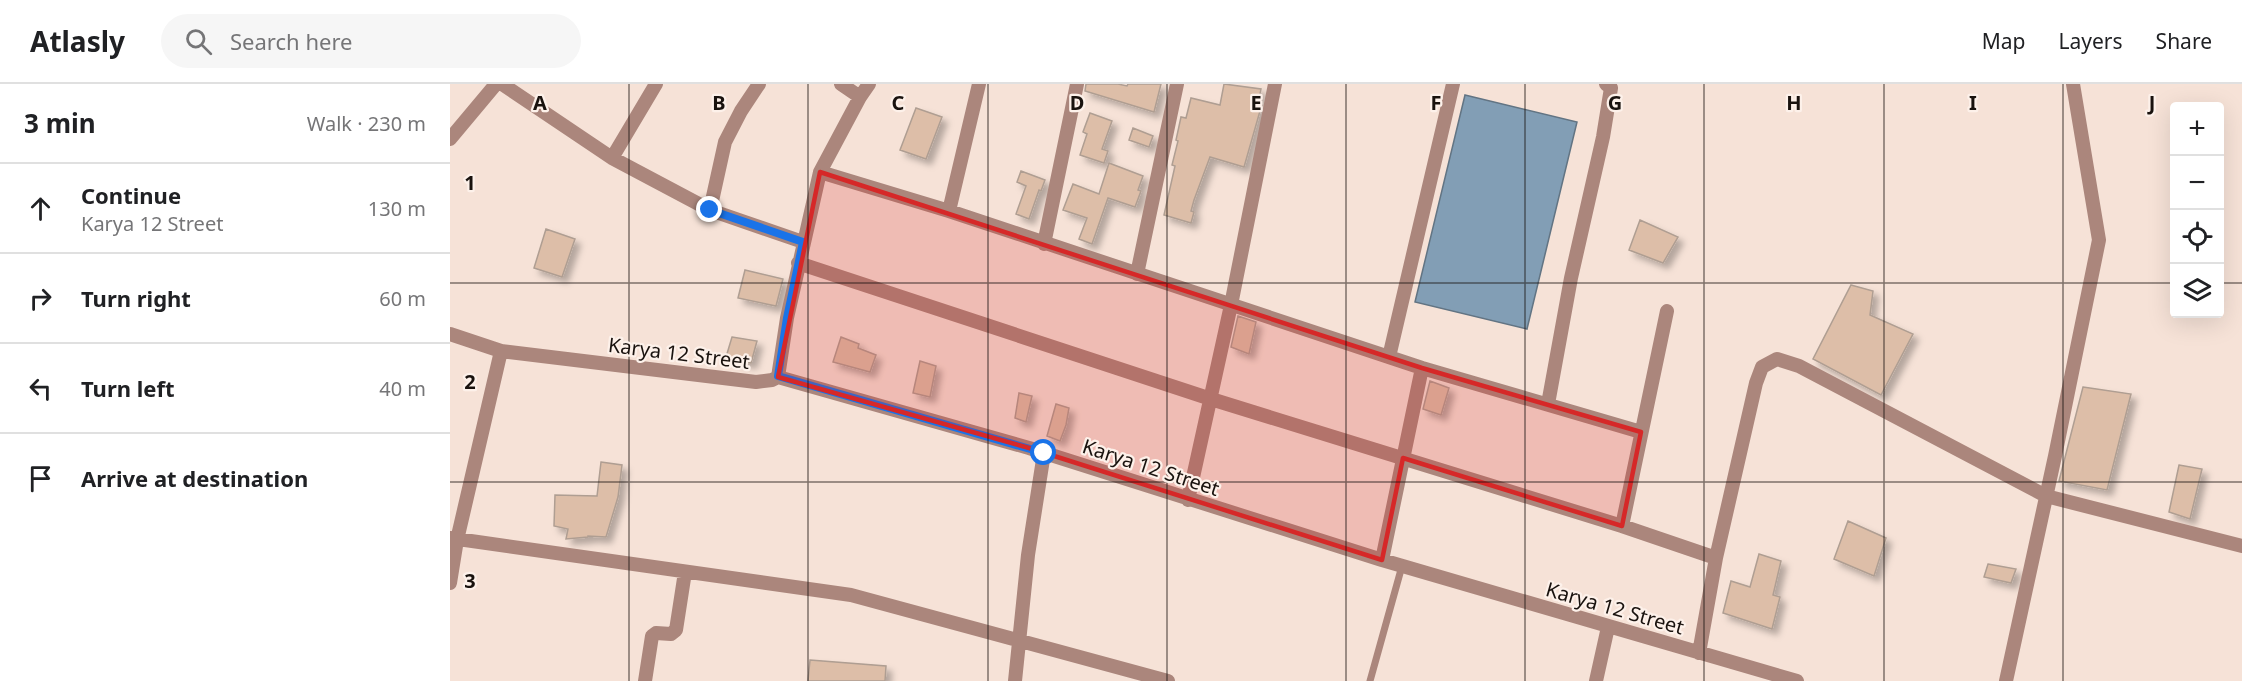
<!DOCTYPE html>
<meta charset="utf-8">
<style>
:root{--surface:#fff;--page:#f6f6f6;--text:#202124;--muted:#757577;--line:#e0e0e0}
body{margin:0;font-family:"Noto Sans",sans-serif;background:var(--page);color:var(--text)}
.controls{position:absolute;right:18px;top:18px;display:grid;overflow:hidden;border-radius:6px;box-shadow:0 6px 24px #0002}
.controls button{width:54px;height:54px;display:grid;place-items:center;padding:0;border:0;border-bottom:2px solid var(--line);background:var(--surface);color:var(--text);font:30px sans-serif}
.stop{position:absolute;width:18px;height:18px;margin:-14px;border:4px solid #1a73e8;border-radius:50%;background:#fff}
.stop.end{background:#1a73e8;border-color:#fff;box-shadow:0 2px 6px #0008}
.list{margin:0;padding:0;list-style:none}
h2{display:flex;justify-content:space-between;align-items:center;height:78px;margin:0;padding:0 24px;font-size:26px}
h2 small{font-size:20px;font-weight:400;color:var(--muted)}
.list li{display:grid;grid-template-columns:39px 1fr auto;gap:18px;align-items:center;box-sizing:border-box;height:90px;padding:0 24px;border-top:2px solid var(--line)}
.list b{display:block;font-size:22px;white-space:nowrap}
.list p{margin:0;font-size:20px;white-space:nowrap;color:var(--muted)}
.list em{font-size:20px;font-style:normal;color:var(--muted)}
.icon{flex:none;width:33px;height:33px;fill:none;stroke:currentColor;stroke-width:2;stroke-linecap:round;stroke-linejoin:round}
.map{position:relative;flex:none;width:1792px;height:597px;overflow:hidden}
header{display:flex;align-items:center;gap:36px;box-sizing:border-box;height:84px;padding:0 30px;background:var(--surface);border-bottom:2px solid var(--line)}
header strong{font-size:28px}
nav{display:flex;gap:33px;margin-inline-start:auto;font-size:21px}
.search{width:420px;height:54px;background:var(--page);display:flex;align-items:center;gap:15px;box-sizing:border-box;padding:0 21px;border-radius:33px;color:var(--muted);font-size:22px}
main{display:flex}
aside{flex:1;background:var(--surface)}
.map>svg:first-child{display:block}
.water{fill:#829eb5;stroke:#627483;stroke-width:1.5}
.building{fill:#ddbea8;stroke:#af9e92;stroke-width:1.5;filter:url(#shadow)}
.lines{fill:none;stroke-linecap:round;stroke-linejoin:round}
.service{stroke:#ab867c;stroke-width:7}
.minor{stroke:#ab867c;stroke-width:14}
.route{stroke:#1a73e8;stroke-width:8}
.marked{fill:#d62828;fill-opacity:0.2;stroke:#d62828;stroke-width:4.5;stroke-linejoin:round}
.grid{fill:none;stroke:#19120e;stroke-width:1.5;stroke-opacity:0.55}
.labels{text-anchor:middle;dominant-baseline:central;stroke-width:4.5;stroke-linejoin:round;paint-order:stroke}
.street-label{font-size:20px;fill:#19120e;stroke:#fdf1ea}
.grid-label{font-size:20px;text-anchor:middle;font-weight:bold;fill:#19120e;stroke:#fdf1ea;stroke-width:4.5;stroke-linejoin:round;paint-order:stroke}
</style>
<header>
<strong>Atlasly</strong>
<div class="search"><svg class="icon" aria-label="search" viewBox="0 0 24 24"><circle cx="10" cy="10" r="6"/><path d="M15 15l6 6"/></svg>Search here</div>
<nav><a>Map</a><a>Layers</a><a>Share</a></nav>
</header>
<main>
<aside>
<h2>3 min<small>Walk · 230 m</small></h2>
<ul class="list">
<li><svg class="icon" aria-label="ahead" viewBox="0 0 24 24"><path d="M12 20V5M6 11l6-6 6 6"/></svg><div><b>Continue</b><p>Karya 12 Street</p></div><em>130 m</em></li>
<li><svg class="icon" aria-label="right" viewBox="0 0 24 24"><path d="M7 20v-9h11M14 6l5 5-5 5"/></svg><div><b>Turn right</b></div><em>60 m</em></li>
<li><svg class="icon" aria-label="left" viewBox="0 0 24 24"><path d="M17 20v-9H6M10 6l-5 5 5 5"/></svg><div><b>Turn left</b></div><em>40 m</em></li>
<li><svg class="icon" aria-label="arrive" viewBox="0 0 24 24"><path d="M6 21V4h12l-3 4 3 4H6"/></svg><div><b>Arrive at destination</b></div></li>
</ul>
</aside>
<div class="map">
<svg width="1792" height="597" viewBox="0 0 1792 597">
<defs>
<filter id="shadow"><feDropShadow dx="5.5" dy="5.5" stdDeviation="3" flood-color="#0004"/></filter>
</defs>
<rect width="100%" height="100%" fill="#f6e2d7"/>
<path class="water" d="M1015 11 1127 38 1077 245 965 218Z"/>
<path class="building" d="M636 0H668L677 2 678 0H711L704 28 635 7Z
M774 0 811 5 807 26 810 27 794 83 760 73 744 116 741 127 744 128 741 139 714 131 725 82 722 81 728 57 726 56 731 33 736 34 741 14 770 21Z
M466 24 492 33 476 75 450 66Z
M640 29 662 37 652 65 658 67 654 79 630 71 637 50 633 48Z
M683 44 703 52 699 63 679 56Z
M659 79 693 92 688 106 691 107 685 123 658 114 642 160 629 155 637 134 613 126 623 100 649 110Z
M571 87 595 96 591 107 589 106 579 135 566 130 576 102 567 98Z
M1190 136 1228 153 1213 179 1179 166Z
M96 145 125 155 112 193 84 184Z
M295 186 333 195 326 222 288 214Z
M1401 201 1423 207 1420 231 1463 250 1431 311 1363 275Z
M788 232 806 238 799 270 781 263Z
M282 253 307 257 301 279 276 273Z
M391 253 409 260 408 264 426 271 420 288 383 278Z
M470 277 486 282 480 313 463 309Z
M980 297 999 304 991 331 973 325Z
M1633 303 1681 310 1657 406 1609 397Z
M569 309 582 312 576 338 565 334Z
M606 320 619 324 616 341 610 357 597 352Z
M151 378 172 381 168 413 156 453 138 452V453L116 455 118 445 104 442 105 411 147 412Z
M1729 381 1752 385 1740 435 1719 428Z
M1398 437 1436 454 1424 492 1384 475Z
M1309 470 1331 477 1323 511 1330 513 1322 545 1273 529 1281 497 1300 503Z
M1538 480 1566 485 1561 499 1534 493Z
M360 576 436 582 435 597H358Z"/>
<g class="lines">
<path class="service" d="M920 597 952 482"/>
<path class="minor" d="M52 0 162 74 260 126 353 158
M391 0 410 13
M0 55 46 0
M162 74 206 0
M370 88 499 127 972 284 1191 348
M260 126 275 58 291 27 309 0
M499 127 529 0
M594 160 627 0
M348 179 761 315 1172 442 1266 474
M687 190 727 0
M0 250 51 267 306 298 322 296 328 293 579 364 932 476 1347 597
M939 273 1003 0
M328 293 337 234 370 88 410 13 419 0
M1098 320 1121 194 1153 53 1161 4 1156 0
M738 416 781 221 825 0
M1172 442 1217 227
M0 454 401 511 718 597
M932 476 972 284
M0 499 7 456 51 267
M1249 569 1266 474 1306 299 1312 283 1327 275 1349 282 1596 412 1792 462
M195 597 202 552 206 549 221 550 226 546 235 488
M565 597 578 471 594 369
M1146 597 1158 543
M1556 597 1605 372 1649 156 1623 0"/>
</g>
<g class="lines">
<path class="route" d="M260 126 353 158 337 234 328 292 594 369"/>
</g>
<path class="marked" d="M370 88 972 284 1191 348 1172 442 953 374 932 476 579 364 328 293Z"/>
<path class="grid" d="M179 0V597M358 0V597M538 0V597M717 0V597M896 0V597M1075 0V597M1254 0V597M1434 0V597M1613 0V597M0 199H1724M1770 199H1792M0 398H1792"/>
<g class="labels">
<g class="street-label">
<text transform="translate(229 269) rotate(7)">Karya 12 Street</text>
<text transform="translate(701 383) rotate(18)">Karya 12 Street</text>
<text transform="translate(1165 524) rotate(16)">Karya 12 Street</text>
</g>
</g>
<g class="grid-label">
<text x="90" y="26">A</text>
<text x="269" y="26">B</text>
<text x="448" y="26">C</text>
<text x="627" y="26">D</text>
<text x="806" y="26">E</text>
<text x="986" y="26">F</text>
<text x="1165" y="26">G</text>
<text x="1344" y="26">H</text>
<text x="1523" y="26">I</text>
<text x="1702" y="26">J</text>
<text x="20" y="106">1</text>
<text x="20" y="305">2</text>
<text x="20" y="504">3</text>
</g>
</svg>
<div class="controls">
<button>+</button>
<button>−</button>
<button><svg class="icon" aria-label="locate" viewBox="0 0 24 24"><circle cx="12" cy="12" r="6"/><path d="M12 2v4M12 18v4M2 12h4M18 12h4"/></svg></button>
<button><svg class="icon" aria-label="layers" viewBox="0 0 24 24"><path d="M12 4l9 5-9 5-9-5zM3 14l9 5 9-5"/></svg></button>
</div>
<div class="stop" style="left:594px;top:369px"></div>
<div class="stop end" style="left:260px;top:126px"></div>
</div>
</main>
